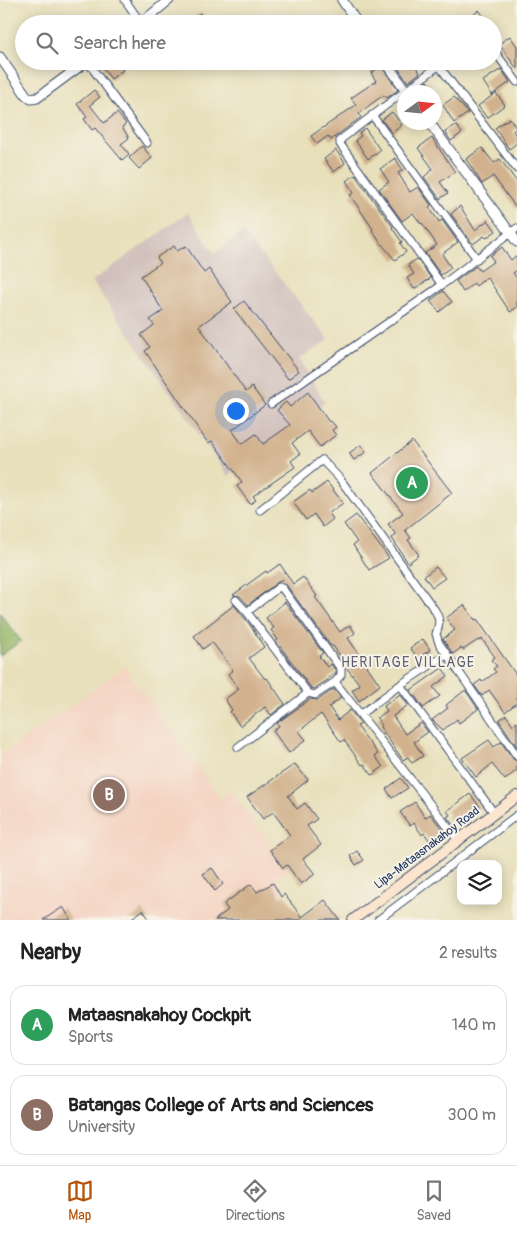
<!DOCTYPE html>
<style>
:root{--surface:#fff;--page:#f6f6f6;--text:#222;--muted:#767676;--line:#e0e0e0;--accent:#b45309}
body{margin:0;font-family:Pangolin,sans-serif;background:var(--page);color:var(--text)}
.controls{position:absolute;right:15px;bottom:15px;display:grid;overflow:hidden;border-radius:10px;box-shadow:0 2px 12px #0003}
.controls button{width:45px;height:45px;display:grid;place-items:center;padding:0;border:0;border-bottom:1px solid var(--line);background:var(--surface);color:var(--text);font:25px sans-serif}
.compass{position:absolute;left:397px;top:85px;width:45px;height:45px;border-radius:50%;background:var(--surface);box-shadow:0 2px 12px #0003;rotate:75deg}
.you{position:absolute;left:235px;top:410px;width:18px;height:18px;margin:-12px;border:4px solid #fff;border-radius:50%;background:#1a73e8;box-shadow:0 0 0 8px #1a73e833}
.badge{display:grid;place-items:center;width:32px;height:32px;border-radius:50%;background:var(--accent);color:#fff;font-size:16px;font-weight:700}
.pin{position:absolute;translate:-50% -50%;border:2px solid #fff;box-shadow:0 1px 5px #0006}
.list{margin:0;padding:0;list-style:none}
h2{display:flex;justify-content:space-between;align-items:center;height:65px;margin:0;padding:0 20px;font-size:21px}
h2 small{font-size:16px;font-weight:400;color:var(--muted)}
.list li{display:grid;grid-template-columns:32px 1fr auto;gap:15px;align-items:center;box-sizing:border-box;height:80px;margin:0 10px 10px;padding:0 10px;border:1px solid var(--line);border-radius:15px}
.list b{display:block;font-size:19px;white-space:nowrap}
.list p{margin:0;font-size:16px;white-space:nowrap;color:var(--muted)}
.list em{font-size:16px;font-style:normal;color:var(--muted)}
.icon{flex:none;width:28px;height:28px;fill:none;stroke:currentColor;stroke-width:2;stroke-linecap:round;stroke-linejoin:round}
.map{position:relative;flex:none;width:517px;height:920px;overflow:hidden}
.search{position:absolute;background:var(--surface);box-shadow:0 2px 12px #0003;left:15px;right:15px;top:15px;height:55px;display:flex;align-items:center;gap:12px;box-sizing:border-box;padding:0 18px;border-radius:28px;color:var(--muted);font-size:19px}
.sheet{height:245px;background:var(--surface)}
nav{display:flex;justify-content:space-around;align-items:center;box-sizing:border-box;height:70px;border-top:1px solid var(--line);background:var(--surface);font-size:14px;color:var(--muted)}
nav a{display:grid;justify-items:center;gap:2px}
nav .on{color:var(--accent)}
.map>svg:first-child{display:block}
.built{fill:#f4d3c1}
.industrial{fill:#d0c0bc}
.forest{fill:#95b568;stroke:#587263}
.building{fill:#d2b28e}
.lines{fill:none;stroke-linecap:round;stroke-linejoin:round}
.minor-casing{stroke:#3a4a6c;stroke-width:9}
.tertiary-casing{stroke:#3a4a6c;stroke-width:11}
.secondary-casing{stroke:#3a4a6c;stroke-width:12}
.minor{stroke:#fff;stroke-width:7}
.tertiary{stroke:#fff;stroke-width:9}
.secondary{stroke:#fce5cf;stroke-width:10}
.labels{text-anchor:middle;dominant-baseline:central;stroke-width:4;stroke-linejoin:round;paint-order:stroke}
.street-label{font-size:12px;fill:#1b2f5e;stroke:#f7f3e8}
.neighbourhood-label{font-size:14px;letter-spacing:1px;fill:#5b5d6f;stroke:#f7f3e8}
</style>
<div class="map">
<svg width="517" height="920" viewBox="0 0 517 920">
<rect width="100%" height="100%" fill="#f7f3e8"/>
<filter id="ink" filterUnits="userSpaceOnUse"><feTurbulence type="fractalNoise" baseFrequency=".02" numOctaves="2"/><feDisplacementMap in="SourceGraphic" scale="10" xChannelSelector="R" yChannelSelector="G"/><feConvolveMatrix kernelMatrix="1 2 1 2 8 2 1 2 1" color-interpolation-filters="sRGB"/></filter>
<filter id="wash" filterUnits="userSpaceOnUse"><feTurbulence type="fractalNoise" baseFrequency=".0096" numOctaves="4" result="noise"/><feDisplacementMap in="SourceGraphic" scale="20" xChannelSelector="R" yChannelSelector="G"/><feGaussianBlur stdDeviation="1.12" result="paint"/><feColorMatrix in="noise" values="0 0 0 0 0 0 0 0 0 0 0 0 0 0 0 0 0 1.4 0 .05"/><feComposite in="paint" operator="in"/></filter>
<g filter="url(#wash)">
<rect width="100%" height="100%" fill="#e8e0bb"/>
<path class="built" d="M124 667 221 799 231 791 289 870 276 879 285 893 272 903 284 920H0V756Z"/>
<path class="industrial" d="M188 213 214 253 243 232 329 340 299 359 325 402 228 476 92 281Z"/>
<path class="forest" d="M0 613 21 641 0 656Z"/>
<g id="blocks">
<path class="building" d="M479 10 489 24H462Z
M200 13 208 24H186Z
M510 36 517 46V69L499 44Z
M109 61H117L123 70 111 79 102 67Z
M393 61H412L420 73 408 82Z
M381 66 398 90 387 98 384 95 371 104 359 114 361 117 331 140 328 136 317 144 311 136 356 105 351 98 376 81 371 73Z
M501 69 510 82 492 95 483 81Z
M427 81 435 92H413Z
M94 90 100 97 90 105 104 123 117 113 126 124 122 127 129 138 121 144 129 154 122 160 95 128 92 130 84 119 87 117 77 104Z
M496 93 505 105 487 118 478 106Z
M454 97 468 113 454 123 443 105Z
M392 112 402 125 392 133 382 120Z
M510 118 516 128 513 131 517 137V143L509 149 495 128Z
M456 125 462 133 451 141 445 132Z
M365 128 380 150 368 159 355 140 361 136 359 133Z
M432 138 455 172 440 182 448 193 440 199 424 177 433 169 418 148Z
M142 146 152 158 139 169 129 158Z
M482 148 494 163 500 159 517 182V209L493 176 482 184 466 159Z
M336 150 345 163 334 172 324 159Z
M395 158 403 170 398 173 410 192 418 187 431 205 429 207 439 222 442 220 458 242 442 254 451 268 441 275 425 253 437 245 422 223 421 224 413 213 402 221 379 189 389 182 380 169Z
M355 175 393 227 392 228 402 242 400 243 406 252 395 260 380 242 372 230 373 229 350 195 354 193 346 181Z
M460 206 475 230 488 220 496 231 486 238 484 236 473 244 451 214Z
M174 246 177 251 186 246 204 273 209 269 232 302 199 326 246 392 252 387 265 405 232 430 242 444 256 434 263 444 290 425 277 410 286 402 290 407 308 392 329 422 331 421 336 427 332 430 336 435 320 447 308 431 292 443 300 454 291 461 295 467 253 496 256 500 250 504 237 486 242 482 212 441 208 443 145 351 150 347 141 335 154 325 150 320 163 311 141 276 160 263 157 257Z
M502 247 511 260 517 255V270L513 273 517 278V307L510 312 487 277 476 286 474 283 463 292 456 281 476 266 480 271 494 261 490 256Z
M417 259 431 278 414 289 407 278 414 274 408 265Z
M443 291 452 302 439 312 430 301Z
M244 301 299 371 288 379 234 309Z
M412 441 452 493 405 530 411 538 408 540 419 555 408 563 392 538 396 535 388 524 403 513 372 473Z
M361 445 366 452 354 460 349 453Z
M327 482 343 503 329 513 333 519 323 527 314 514 306 520 293 502 310 490 312 493Z
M356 515 389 558 369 570 353 545 357 542 344 524Z
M280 564 293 584 303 577 317 596 315 597 340 632 350 625 355 633 348 638 380 685 359 701 352 690 360 685 339 658 341 657 333 646H331L282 579 248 605 240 596 233 595 266 571 267 573Z
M436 567 445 578 432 587 424 576Z
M285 602 323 653 319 656 327 667 331 664 336 671V673L328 678 329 679 314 689 311 688 276 641 278 640 271 630 274 628 266 618Z
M234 605 250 625 264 647 249 658 265 679 267 678 285 704 271 715 265 707 240 726 230 712 232 710 225 699 239 689 228 674 233 670 212 642 203 649 194 636Z
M464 605 475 620 477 619 517 676V703L505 712 489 690 482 696 474 685 481 680 482 682 496 672 493 669 497 666 491 660 495 657 482 639 479 641 478 640 463 650 461 648 453 654 444 641 443 639 455 630 446 618Z
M423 639 430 650 418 658 410 648Z
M442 668 448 676 433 687 440 696 423 708 411 690Z
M334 689 341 698 329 707 338 720 350 710 361 724 357 726 378 754 375 756 383 767 372 775 364 764 362 765 344 740 341 742 321 714 299 731 306 740 289 753 273 731 279 726 277 723 310 699 318 700Z
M464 691H466L478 709 459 723 457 719 443 730 432 720 448 708 446 705Z
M400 694 408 705 393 716 405 734 421 723 428 732 414 742 423 756 412 763 408 757 403 760 380 727 382 726 377 718 387 711 384 706Z
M506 715 513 725 517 722V747L499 720Z
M489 740 494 747 501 742 513 759 517 761V770L505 780 492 764 476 777 462 758Z
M295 764 308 780 288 796 297 809 305 803 317 819 307 826 321 845 303 859 315 874 301 884 287 865 283 868 270 850 290 835 273 812 263 819 247 797Z
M401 778 408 788 392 798 386 789Z
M470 794 480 807 454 826 447 817 450 815 447 811Z
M415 802 425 818 430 814 445 832 443 833 445 836 433 845 424 833 422 835 414 823 410 826 400 812Z
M357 851 364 860 356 865 350 856Z
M212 868 223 884 215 891 203 874Z
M273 883 281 897 284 894 302 917 325 900 340 920H215L228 910 224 904 251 884 257 892Z
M63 907 71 920H43L57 911Z
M143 910 150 920H129Z"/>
</g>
</g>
<g filter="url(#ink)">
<use href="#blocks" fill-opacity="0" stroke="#3a4a6c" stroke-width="1"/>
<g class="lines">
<defs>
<path id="minor" d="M125 0 141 23
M493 49 517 82
M87 61 147 143
M439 66 517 169
M372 115 477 259
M442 285 340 144V140L445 61
M271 404 442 285 517 228
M260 510 322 460 340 479 434 609C440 618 440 624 436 634L439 643 517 756
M279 587 282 588 341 669V675L335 682 315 695 308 693 247 612Z
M236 600 247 612
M335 682 458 840
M400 685 494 813
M361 714 400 685 446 655
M238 747 308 693
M378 920 517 815"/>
<path id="tertiary" d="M342 0 358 24
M140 24 169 0
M0 57 26 95 31 99 37 98 87 61
M385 61 407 92
M429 122 517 242"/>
<path id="secondary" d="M353 920 517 796"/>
</defs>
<use href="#minor" class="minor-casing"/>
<use href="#tertiary" class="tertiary-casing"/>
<use href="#secondary" class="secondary-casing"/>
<use href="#minor" class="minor"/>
<use href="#tertiary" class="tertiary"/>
<use href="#secondary" class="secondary"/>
</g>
</g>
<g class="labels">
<g class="street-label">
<text transform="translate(427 848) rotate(-37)">Lipa-Mataasnakahoy Road</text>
</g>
<g class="neighbourhood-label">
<text x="408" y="662">HERITAGE VILLAGE</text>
</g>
</g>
</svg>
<div class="controls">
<button><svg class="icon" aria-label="layers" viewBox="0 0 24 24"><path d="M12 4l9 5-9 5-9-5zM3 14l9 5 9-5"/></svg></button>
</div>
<svg class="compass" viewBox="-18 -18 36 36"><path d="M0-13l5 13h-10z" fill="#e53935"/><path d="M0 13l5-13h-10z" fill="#767676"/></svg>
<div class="you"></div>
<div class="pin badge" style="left:412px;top:483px;background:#2e9e5b">A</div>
<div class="pin badge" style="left:109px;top:795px;background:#8d6e63">B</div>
<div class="search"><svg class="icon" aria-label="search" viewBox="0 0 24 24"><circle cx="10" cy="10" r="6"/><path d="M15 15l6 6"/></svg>Search here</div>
</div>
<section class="sheet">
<h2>Nearby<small>2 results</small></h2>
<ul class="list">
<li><span class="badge" style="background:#2e9e5b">A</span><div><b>Mataasnakahoy Cockpit</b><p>Sports</p></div><em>140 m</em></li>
<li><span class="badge" style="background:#8d6e63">B</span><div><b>Batangas College of Arts and Sciences</b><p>University</p></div><em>300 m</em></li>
</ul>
</section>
<nav>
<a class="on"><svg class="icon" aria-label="map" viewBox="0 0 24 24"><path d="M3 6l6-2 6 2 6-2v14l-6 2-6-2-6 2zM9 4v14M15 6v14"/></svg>Map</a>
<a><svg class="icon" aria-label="directions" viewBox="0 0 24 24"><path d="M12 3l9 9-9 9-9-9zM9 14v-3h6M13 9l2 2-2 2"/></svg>Directions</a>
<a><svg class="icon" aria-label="saved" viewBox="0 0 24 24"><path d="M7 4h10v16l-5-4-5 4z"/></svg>Saved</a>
</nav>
